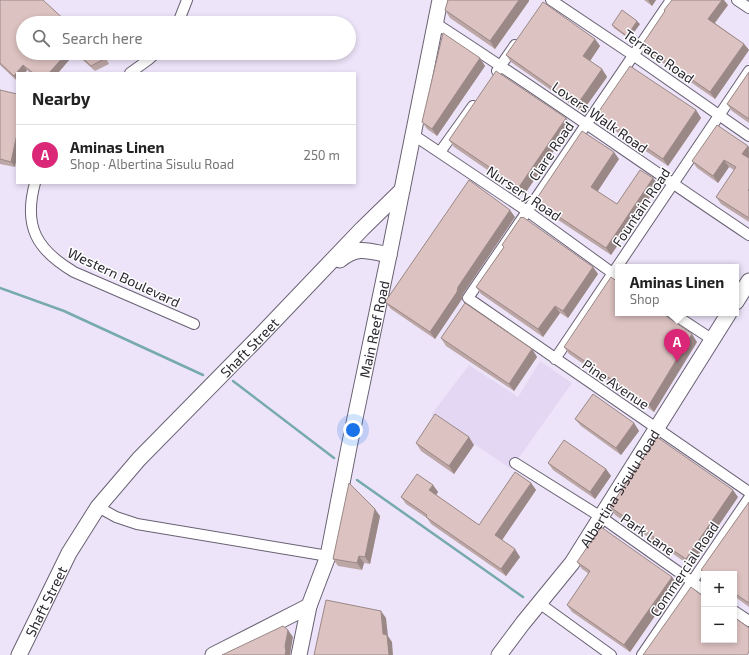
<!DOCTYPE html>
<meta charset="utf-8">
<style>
:root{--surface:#fff;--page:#f2f2f2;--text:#222;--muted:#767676;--line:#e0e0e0;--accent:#db2777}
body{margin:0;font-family:"Exo 2",sans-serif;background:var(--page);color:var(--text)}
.controls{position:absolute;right:12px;bottom:12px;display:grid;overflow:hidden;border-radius:0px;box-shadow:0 2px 6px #0003}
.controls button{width:36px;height:36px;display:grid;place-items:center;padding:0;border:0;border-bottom:1px solid var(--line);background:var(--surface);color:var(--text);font:20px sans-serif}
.you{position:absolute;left:353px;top:430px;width:14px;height:14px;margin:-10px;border:3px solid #fff;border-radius:50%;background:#1a73e8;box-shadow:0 0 0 6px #1a73e833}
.badge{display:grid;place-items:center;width:26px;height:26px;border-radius:50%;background:var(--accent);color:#fff;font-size:13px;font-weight:700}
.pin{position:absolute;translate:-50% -33px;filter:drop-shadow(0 1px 2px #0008)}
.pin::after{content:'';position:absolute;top:21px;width:14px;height:12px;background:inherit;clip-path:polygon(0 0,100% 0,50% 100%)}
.popup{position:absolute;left:615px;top:264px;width:124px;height:52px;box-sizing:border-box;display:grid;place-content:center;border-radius:0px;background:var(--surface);filter:drop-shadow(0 1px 3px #0005);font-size:13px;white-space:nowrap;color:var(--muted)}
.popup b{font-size:15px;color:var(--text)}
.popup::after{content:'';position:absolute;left:50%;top:100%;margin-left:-8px;border:8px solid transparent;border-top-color:var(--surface)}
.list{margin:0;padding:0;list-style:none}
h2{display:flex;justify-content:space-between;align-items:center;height:52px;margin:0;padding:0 16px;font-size:17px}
h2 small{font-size:13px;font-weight:400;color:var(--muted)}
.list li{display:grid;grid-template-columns:26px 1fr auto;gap:12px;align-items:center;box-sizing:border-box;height:60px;padding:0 16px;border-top:1px solid var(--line)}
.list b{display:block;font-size:15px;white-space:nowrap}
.list p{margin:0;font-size:13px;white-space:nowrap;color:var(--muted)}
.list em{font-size:13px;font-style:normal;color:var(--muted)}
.icon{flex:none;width:22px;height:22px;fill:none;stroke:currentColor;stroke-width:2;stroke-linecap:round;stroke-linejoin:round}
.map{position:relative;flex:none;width:749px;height:655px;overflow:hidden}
.search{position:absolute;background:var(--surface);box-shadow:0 2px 6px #0003;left:16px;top:16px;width:340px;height:44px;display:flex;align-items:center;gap:10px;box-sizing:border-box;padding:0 14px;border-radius:22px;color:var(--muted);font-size:15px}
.panel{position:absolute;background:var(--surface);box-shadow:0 2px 6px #0003;left:16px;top:72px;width:340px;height:112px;border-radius:0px}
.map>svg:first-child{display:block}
.built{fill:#e3d7f3}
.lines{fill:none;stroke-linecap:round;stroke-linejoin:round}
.stream{stroke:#77aaad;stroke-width:2.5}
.street-casing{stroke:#696173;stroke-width:12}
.primary-casing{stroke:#696173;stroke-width:17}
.street{stroke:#fff;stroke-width:10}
.primary{stroke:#fff;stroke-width:15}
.wall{fill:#bda7a6}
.shaded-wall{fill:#9a8887}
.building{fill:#dcc2c1;stroke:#9a8887}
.labels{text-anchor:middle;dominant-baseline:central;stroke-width:3;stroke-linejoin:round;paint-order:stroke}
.street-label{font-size:14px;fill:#2a272f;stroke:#fff}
</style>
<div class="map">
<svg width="749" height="655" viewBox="0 0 749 655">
<rect width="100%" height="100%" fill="#ede4f9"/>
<path class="built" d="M540 361 572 383 511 469 431 415 469 365 518 397Z"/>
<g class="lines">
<path class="stream" d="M0 288 64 311 203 375
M233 381 334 458
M357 480 523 597"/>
<defs>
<path id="street" d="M551 0 633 55 749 136
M671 0 468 298 749 492
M737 0 749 8
M178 23 187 0
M435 23C541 91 644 165 749 235
M497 71 515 45
M130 73 148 60 156 53
M412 134 527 211 618 277
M440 152 473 106
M35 183C23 227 37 250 74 272L194 324
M672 313 713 340
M555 359 749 71
M515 463 601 517 704 590
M98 507 116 517 137 524 328 556
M539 603 611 655
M734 611 749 621
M642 655 749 498"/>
<g id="primary">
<path d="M340 260C357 245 369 251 389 255"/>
<path d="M736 302 749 281"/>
<path id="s1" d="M19 655 69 553 98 507 139 459 256 340 362 229 402 190"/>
<path d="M213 655 309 606"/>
<path id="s2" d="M299 655 309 606 328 556 349 447 389 255 440 0"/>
<path id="s3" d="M499 655 523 623 572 563 729 313"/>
</g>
</defs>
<use href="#street" class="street-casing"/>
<use href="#primary" class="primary-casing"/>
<use href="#street" class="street"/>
<use href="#primary" class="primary"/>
</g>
<path class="wall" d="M0 0 23 53H100L106 58 109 64 95 71 75 53 58 73H30L27 70 25 73H17V81L0 65Z
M644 0H656L652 6Z
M529 1 495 49 450 18 445 10Z
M728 5 715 23 744 44 749 50 715 99 647 52 642 45 665 11 664 10Z
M640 24 629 39 614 28 612 25Z
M595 39 600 46 590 61 602 69 607 77 582 112 511 62 506 55Z
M480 58 485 66 437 136 427 129 422 122Z
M749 72V123L732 111 727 104Z
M0 90 15 167 0 164Z
M696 110 701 118 668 166 602 122 597 114Z
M571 125 524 195 454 147 449 140Z
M749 147V222L721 204 716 197 734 170 729 167 718 183 697 168 692 161Z
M619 159 597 191 617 204 653 178 658 185 611 255 540 208 535 201Z
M515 217 463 294 462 299 435 339 391 309 385 302Z
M502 245 593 267 598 274 568 318 560 313 543 337 481 294 476 287 504 247Z
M441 338 532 349 537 357 514 391 446 346Z
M697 342 654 412 569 354 564 347Z
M575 419 634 423 639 431 621 455 581 426Z
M416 443 474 445 454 474 421 451Z
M548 463 606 469 611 476 595 499 553 470Z
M531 483 536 490 502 540 520 557 506 576 431 524 427 518 406 504 401 497 433 485 438 492 436 495 479 525Z
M738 497 691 566 615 515 610 507Z
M749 502V607L734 596V574H704L701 570Z
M380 516 370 564 364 563 362 570 338 566 333 559Z
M577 562 672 577 677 584 630 652 572 612 567 605 589 574 582 569Z"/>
<path class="shaded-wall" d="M519 0H529V1L495 49 490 41Z
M648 0H656L652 6Z
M722 0H724L728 5 713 25 708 19Z
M637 21 640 24 629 39 627 36Z
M595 39 600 46 588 64 583 56Z
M744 44 749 50 715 99 710 92Z
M67 53H75L58 73H49Z
M480 58 485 66 437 136 432 129Z
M23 65 27 70 25 73H17V80L14 76Z
M602 69 607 77 582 112 577 105Z
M696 110 701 118 668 166 663 159Z
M566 118 571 125 524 195 519 187Z
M17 134V157L15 167 11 162Z
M748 146 749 147V159L742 154Z
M614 152 619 159 596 194 591 187Z
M724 160 729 167 718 183 713 176Z
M653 178 658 185 611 255 606 248Z
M510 210 515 217 463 294 462 299 435 339 430 332 458 287Z
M593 267 598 274 568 318 563 311Z
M555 306 560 313 543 337 538 329Z
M692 334 697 342 654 412 649 405Z
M532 349 537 357 514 391 509 384Z
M634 423 639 431 621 455 616 448Z
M469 437 474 445 454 474 449 466Z
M606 469 611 476 595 499 590 492Z
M531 483 536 490 500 543 495 535Z
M433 485 438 492 434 498 429 490Z
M733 490 738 497 691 566 686 559Z
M375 509 380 516 370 564 365 557Z
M515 549 520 557 506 576 501 569Z
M359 556 364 563 362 570 357 563Z
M672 577 677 584 630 652 624 645Z
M381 611 386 618 388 636 392 642 393 655H389L383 634Z
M288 630 293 637 290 655H285V646Z"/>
<path class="building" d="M0 0H43L68 23H23V53H67L49 73H33L23 65 14 76 0 63Z
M448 0H519L490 41 445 10Z
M672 0H722L708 19 744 44 710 92 642 45 665 11 664 10Z
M543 2 595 39 583 56 602 69 577 105 506 55Z
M622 10 637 21 627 36 612 25Z
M443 33 480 58 432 129 422 122Z
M77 53H100L106 58 91 66Z
M630 66 696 110 663 159 597 114Z
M496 71 566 118 519 187 449 140Z
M749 72V119L727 104Z
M0 90 17 94V134L11 162 0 159Z
M717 125 748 146 742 154 749 158V189L748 190 749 191V218L716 197 736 167 724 160 713 176 692 161Z
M582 131 614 152 591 187 617 204 640 170 653 178 606 248 535 201Z
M469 180 510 210 458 287 457 292 430 332 385 302Z
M521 217 522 218 523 217 593 267 563 311 555 306 538 329 476 287 504 247 502 245Z
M611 277 618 282V313H662L692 334 649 405 564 347Z
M465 303 532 349 509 384 441 338Z
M593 394 634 423 616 448 575 419Z
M435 414 469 437 449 466 416 443Z
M657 437 733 490 686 559 610 507Z
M564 440 606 469 590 492 548 463Z
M515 472 531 483 495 535 515 549 501 569 426 517 427 515 401 497 417 474 433 485 429 490 479 525Z
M349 483 375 509 365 557 359 556 357 563 333 559Z
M749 502V603L734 593V574H707L701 570Z
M601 527 672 577 624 645 567 605 590 571 577 562Z
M691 587 704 597V640H734V617L749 628V652L747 655H643Z
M326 600 381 611 383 634 387 635 389 655H314Z
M283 626 288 630 285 646 286 651 285 655H222Z"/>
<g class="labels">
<g class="street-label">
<text transform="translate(659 56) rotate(35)">Terrace Road</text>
<text transform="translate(600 117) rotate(35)">Lovers Walk Road</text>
<text transform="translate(551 151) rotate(-56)">Clare Road</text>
<text transform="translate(524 193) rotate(34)">Nursery Road</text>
<text transform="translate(641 207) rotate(-56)">Fountain Road</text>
<text transform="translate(124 277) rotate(25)">Western Boulevard</text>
<text stroke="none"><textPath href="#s2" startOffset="335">Main Reef Road</textPath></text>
<text stroke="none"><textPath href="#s1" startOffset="388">Shaft Street</textPath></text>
<text transform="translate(616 384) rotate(34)">Pine Avenue</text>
<text stroke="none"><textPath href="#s3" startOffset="206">Albertina Sisulu Road</textPath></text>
<text transform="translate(648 534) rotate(35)">Park Lane</text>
<text transform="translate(684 569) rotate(-56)">Commercial Road</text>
<text stroke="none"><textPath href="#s1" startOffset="60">Shaft Street</textPath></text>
</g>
</g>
</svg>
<div class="controls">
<button>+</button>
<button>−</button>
</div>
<div class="you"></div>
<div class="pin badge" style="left:677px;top:362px">A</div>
<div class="popup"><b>Aminas Linen</b>Shop</div>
<div class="search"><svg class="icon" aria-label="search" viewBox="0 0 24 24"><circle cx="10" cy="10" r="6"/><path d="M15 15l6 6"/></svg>Search here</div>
<section class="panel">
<h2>Nearby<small></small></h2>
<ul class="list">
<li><span class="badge">A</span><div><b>Aminas Linen</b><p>Shop · Albertina Sisulu Road</p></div><em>250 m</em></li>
</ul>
</section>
</div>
